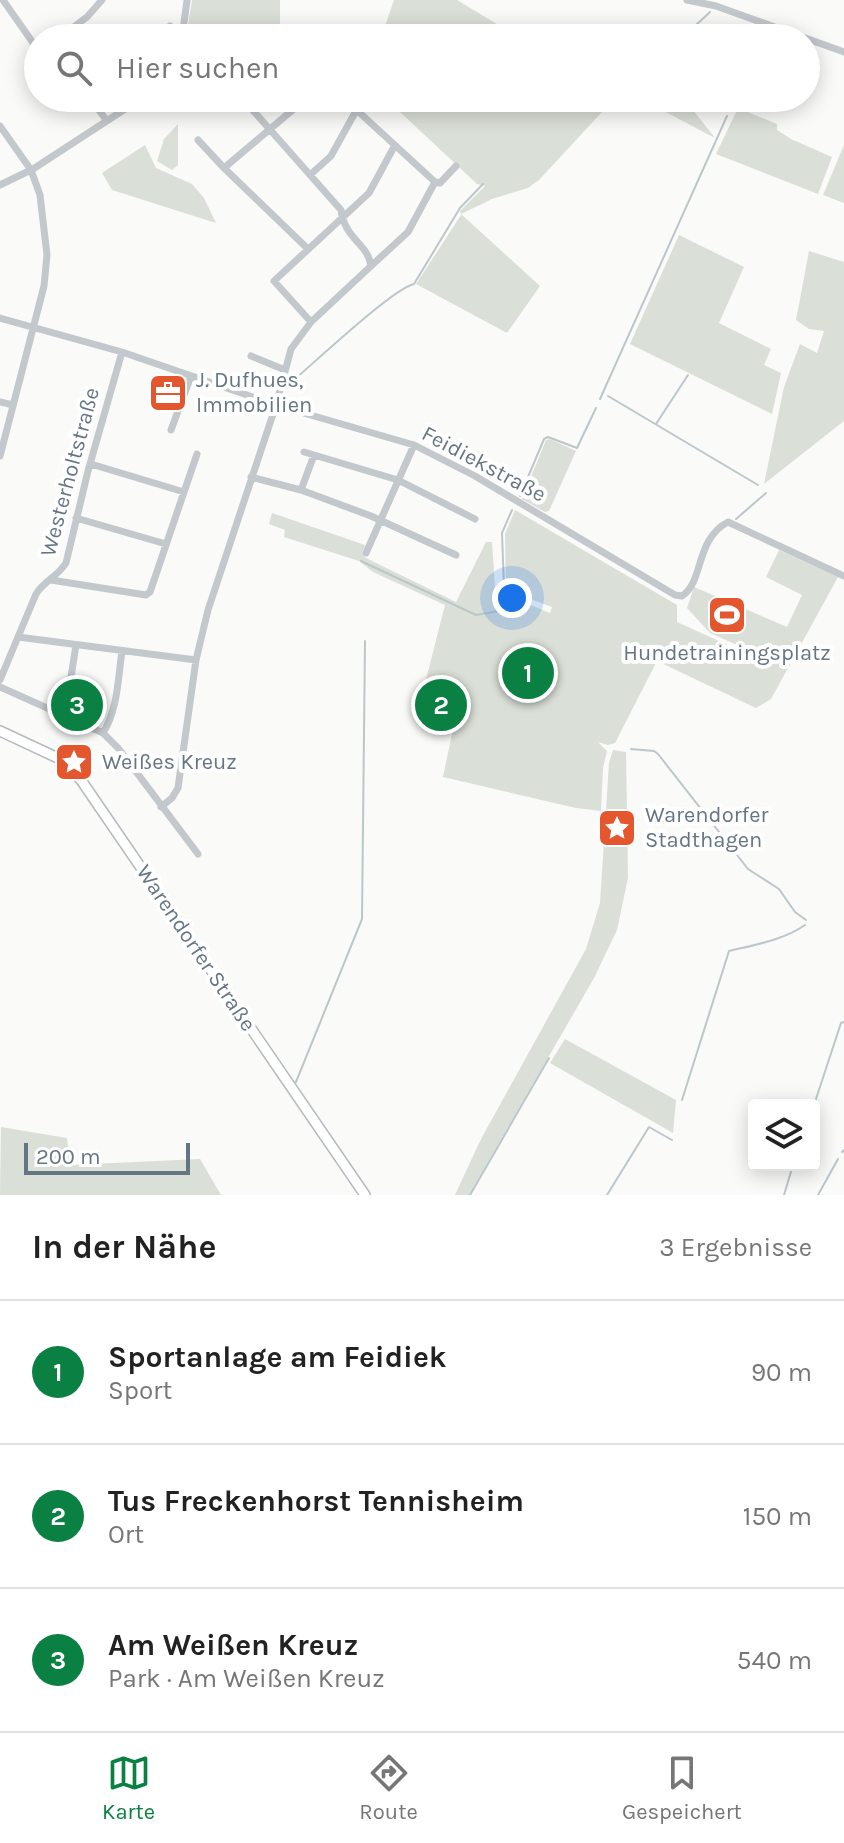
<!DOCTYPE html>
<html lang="de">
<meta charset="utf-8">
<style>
:root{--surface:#fff;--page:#f2f2f2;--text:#222;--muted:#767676;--line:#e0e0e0;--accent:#0b8043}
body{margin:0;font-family:Karla,sans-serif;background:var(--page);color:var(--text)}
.controls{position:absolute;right:24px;bottom:24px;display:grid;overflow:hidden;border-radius:8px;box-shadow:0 4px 20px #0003}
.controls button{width:72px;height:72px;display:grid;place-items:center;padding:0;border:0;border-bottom:2px solid var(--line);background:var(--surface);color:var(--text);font:40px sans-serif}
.scale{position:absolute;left:24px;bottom:20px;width:166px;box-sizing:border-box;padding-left:8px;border:4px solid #657683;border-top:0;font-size:22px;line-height:28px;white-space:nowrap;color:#657683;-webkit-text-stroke:6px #fff;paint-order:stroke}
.you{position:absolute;left:512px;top:598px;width:28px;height:28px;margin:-20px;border:6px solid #fff;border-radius:50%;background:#1a73e8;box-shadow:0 0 0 12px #1a73e833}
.badge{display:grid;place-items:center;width:52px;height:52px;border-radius:50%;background:var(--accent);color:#fff;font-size:26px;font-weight:700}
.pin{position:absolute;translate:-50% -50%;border:4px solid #fff;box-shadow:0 2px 8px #0006}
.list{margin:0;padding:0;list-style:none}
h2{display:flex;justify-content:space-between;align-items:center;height:104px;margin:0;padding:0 32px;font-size:34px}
h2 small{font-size:26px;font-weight:400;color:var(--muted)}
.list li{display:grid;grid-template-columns:52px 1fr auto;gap:24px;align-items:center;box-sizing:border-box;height:144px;padding:0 32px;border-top:2px solid var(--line)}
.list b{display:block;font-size:30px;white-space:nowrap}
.list p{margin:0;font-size:26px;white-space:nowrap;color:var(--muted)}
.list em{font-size:26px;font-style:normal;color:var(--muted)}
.icon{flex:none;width:44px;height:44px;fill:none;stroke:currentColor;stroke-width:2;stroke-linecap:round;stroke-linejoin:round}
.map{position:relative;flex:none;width:844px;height:1195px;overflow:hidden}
.search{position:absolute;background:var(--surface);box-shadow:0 4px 20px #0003;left:24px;right:24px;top:24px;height:88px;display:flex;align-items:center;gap:20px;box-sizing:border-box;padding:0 28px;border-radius:44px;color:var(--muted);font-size:30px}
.sheet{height:536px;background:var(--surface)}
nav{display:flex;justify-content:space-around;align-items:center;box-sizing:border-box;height:112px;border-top:2px solid var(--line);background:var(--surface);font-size:22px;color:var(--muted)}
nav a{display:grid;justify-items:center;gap:4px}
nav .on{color:var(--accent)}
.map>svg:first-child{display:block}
.green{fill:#dadfd7}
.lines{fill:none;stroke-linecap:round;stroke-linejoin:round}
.stream{stroke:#bbc7cb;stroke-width:2}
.major-casing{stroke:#b5babe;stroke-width:12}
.minor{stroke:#c3c8cc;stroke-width:7}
.major{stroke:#fff;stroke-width:9}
.labels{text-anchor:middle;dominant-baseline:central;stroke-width:8;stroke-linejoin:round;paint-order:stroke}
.poi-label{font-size:22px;fill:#657683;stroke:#fff;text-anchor:start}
.street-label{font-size:22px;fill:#657683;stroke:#fff}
</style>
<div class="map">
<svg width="844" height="1195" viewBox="0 0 844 1195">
<rect width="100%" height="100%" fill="#fafaf8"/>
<path class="green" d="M192 0H280V38H186Z
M394 0H457L520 38H381Z
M385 98H615L539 180 528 188 492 199 461 214 540 286 507 333 416 284 461 215 460 211 485 186 477 184Z
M639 98H698L693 110 715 138Z
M738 108 777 124V130L791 139 832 157 818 194 716 154Z
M178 124V165L172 170 157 161 164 139Z
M145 145 156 168 192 184 204 198 216 223 112 190 102 173Z
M844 145V203L823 195Z
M679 235 744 267 719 323 771 349 764 365 781 373 772 414 630 344Z
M809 251 844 262V421L764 484 784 387 800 344 817 353 824 331 809 329 796 320Z
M550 439 576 451 549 511 545 512 522 499 546 440Z
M515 510 677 605V622L754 657 755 653 710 633 687 608 694 587 787 627 802 595 766 577 779 550 838 577 771 699 756 708 657 661 615 743 608 745 598 742 607 751 603 768 601 811 576 808 443 777 456 715 419 707 445 605 373 572 359 561 284 537 285 530 269 524 272 513 365 545 362 554 366 558 456 602 486 542H492L495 587 499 592 550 613 552 607 506 590 505 534Z
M613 750 626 752 628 878 617 930 594 978 469 1195H455L481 1139 586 949 600 903 609 763Z
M565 1039 676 1100 673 1133 550 1063Z
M1 1127 67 1138 70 1165 200 1159 221 1195H0Z"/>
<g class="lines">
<path class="stream" d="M682 38 710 12
M762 38 766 30
M731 108 735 98
M288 385C311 366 392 289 414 284L460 208 483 184
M608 396 758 485
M600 399 727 116
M656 424 688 375
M520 496 544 439 548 437 577 448 596 408
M736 519 766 493
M361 561 476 615 504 610 505 598
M504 588 502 533 512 510
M631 749 654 751 658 754 748 869 779 889 795 912 806 920
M296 1082 362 919 365 641
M682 1100 729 951C754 945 784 940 805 925
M814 1105 841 1023 844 1022
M842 1152 844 1150
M470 1195 549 1058
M607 1195 649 1127 672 1140
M784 1195 793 1165
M818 1195 838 1159"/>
<defs>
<path id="major" d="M0 731 60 759 81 780 365 1195"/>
</defs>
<use href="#major" class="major-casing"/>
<path class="minor" d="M3 0 38 50
M687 0 716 6 844 52
M59 38 87 17 102 0
M155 38 170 26
M182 38 187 0
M90 98 107 121
M0 126 31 170 40 195 47 255 44 286 0 456
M198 140 224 168
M310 175 331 156 357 109
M435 182 440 183 456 166
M0 185 33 169 142 98
M308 249 224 168 302 102 349 103 435 182 408 232 371 266
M0 318 122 352 276 405 414 445 475 476 675 595 682 596C704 582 695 539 728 522L844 576
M311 322 274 281 369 193 395 145
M251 356 285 370
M0 402 13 405
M171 430 191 376
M304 452 398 480 475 519
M91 464 184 492
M251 477 301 490 371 516 456 555
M301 490 314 455
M76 518 166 544
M366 553 414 445
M51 580 146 595 150 592 197 454
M18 637 196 660
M71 677 76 645
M0 680 36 594C44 581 58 576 66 563L88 471 122 352
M0 687 103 733 119 749 198 854
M103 733C118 709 118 678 122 651
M161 807 172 798 178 788 196 660 208 610 276 405 291 349 311 322 371 266C368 243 345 240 341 210L242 98"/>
<use href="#major" class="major"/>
</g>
<defs>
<symbol id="office-square" viewBox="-11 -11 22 22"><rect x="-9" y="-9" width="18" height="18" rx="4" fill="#e4572e" stroke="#fff"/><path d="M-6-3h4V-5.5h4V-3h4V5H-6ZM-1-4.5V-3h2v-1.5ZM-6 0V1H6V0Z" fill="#fff"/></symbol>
<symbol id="stadium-square" viewBox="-11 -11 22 22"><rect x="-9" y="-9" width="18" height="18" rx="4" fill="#e4572e" stroke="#fff"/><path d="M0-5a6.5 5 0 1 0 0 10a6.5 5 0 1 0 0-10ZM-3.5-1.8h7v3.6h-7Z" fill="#fff"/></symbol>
<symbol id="sight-square" viewBox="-11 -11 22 22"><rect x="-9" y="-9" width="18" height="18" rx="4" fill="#e4572e" stroke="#fff"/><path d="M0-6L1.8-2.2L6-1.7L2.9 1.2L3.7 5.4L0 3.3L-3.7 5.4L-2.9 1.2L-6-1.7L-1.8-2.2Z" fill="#fff"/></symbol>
</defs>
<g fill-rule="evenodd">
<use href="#office-square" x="146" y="371" width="44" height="44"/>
<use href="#stadium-square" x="705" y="593" width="44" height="44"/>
<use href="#sight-square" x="52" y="740" width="44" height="44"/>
<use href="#sight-square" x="595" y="806" width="44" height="44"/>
</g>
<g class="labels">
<g class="poi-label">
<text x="196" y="380">J. Dufhues,<tspan x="196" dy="25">Immobilien</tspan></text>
<text x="727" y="653" text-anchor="middle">Hundetrainingsplatz</text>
<text x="102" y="762">Weißes Kreuz</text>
<text x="645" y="815">Warendorfer<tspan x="645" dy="25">Stadthagen</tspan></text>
</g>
<g class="street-label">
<text transform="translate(484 464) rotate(28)">Feidiekstraße</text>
<text transform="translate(70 472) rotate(-75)">Westerholtstraße</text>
<text transform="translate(196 948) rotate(56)">Warendorfer Straße</text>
</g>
</g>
</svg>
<div class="controls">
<button><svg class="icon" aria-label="layers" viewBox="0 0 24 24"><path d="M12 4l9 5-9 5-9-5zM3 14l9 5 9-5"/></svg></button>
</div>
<div class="scale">200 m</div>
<div class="you"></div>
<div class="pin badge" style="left:528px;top:673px">1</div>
<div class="pin badge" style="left:441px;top:705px">2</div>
<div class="pin badge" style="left:77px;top:705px">3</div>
<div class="search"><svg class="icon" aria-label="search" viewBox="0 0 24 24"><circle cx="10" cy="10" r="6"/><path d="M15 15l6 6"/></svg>Hier suchen</div>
</div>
<section class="sheet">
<h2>In der Nähe<small>3 Ergebnisse</small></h2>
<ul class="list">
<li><span class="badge">1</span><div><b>Sportanlage am Feidiek</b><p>Sport</p></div><em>90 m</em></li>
<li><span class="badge">2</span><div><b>Tus Freckenhorst Tennisheim</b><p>Ort</p></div><em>150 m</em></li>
<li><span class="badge">3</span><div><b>Am Weißen Kreuz</b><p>Park · Am Weißen Kreuz</p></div><em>540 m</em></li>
</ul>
</section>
<nav>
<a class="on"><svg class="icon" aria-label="map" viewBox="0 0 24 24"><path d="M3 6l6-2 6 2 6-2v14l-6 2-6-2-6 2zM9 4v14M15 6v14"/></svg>Karte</a>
<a><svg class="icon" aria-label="directions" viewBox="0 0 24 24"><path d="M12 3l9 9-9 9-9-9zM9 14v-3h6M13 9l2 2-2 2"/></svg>Route</a>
<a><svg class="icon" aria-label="saved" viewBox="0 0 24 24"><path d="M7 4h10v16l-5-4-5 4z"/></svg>Gespeichert</a>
</nav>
